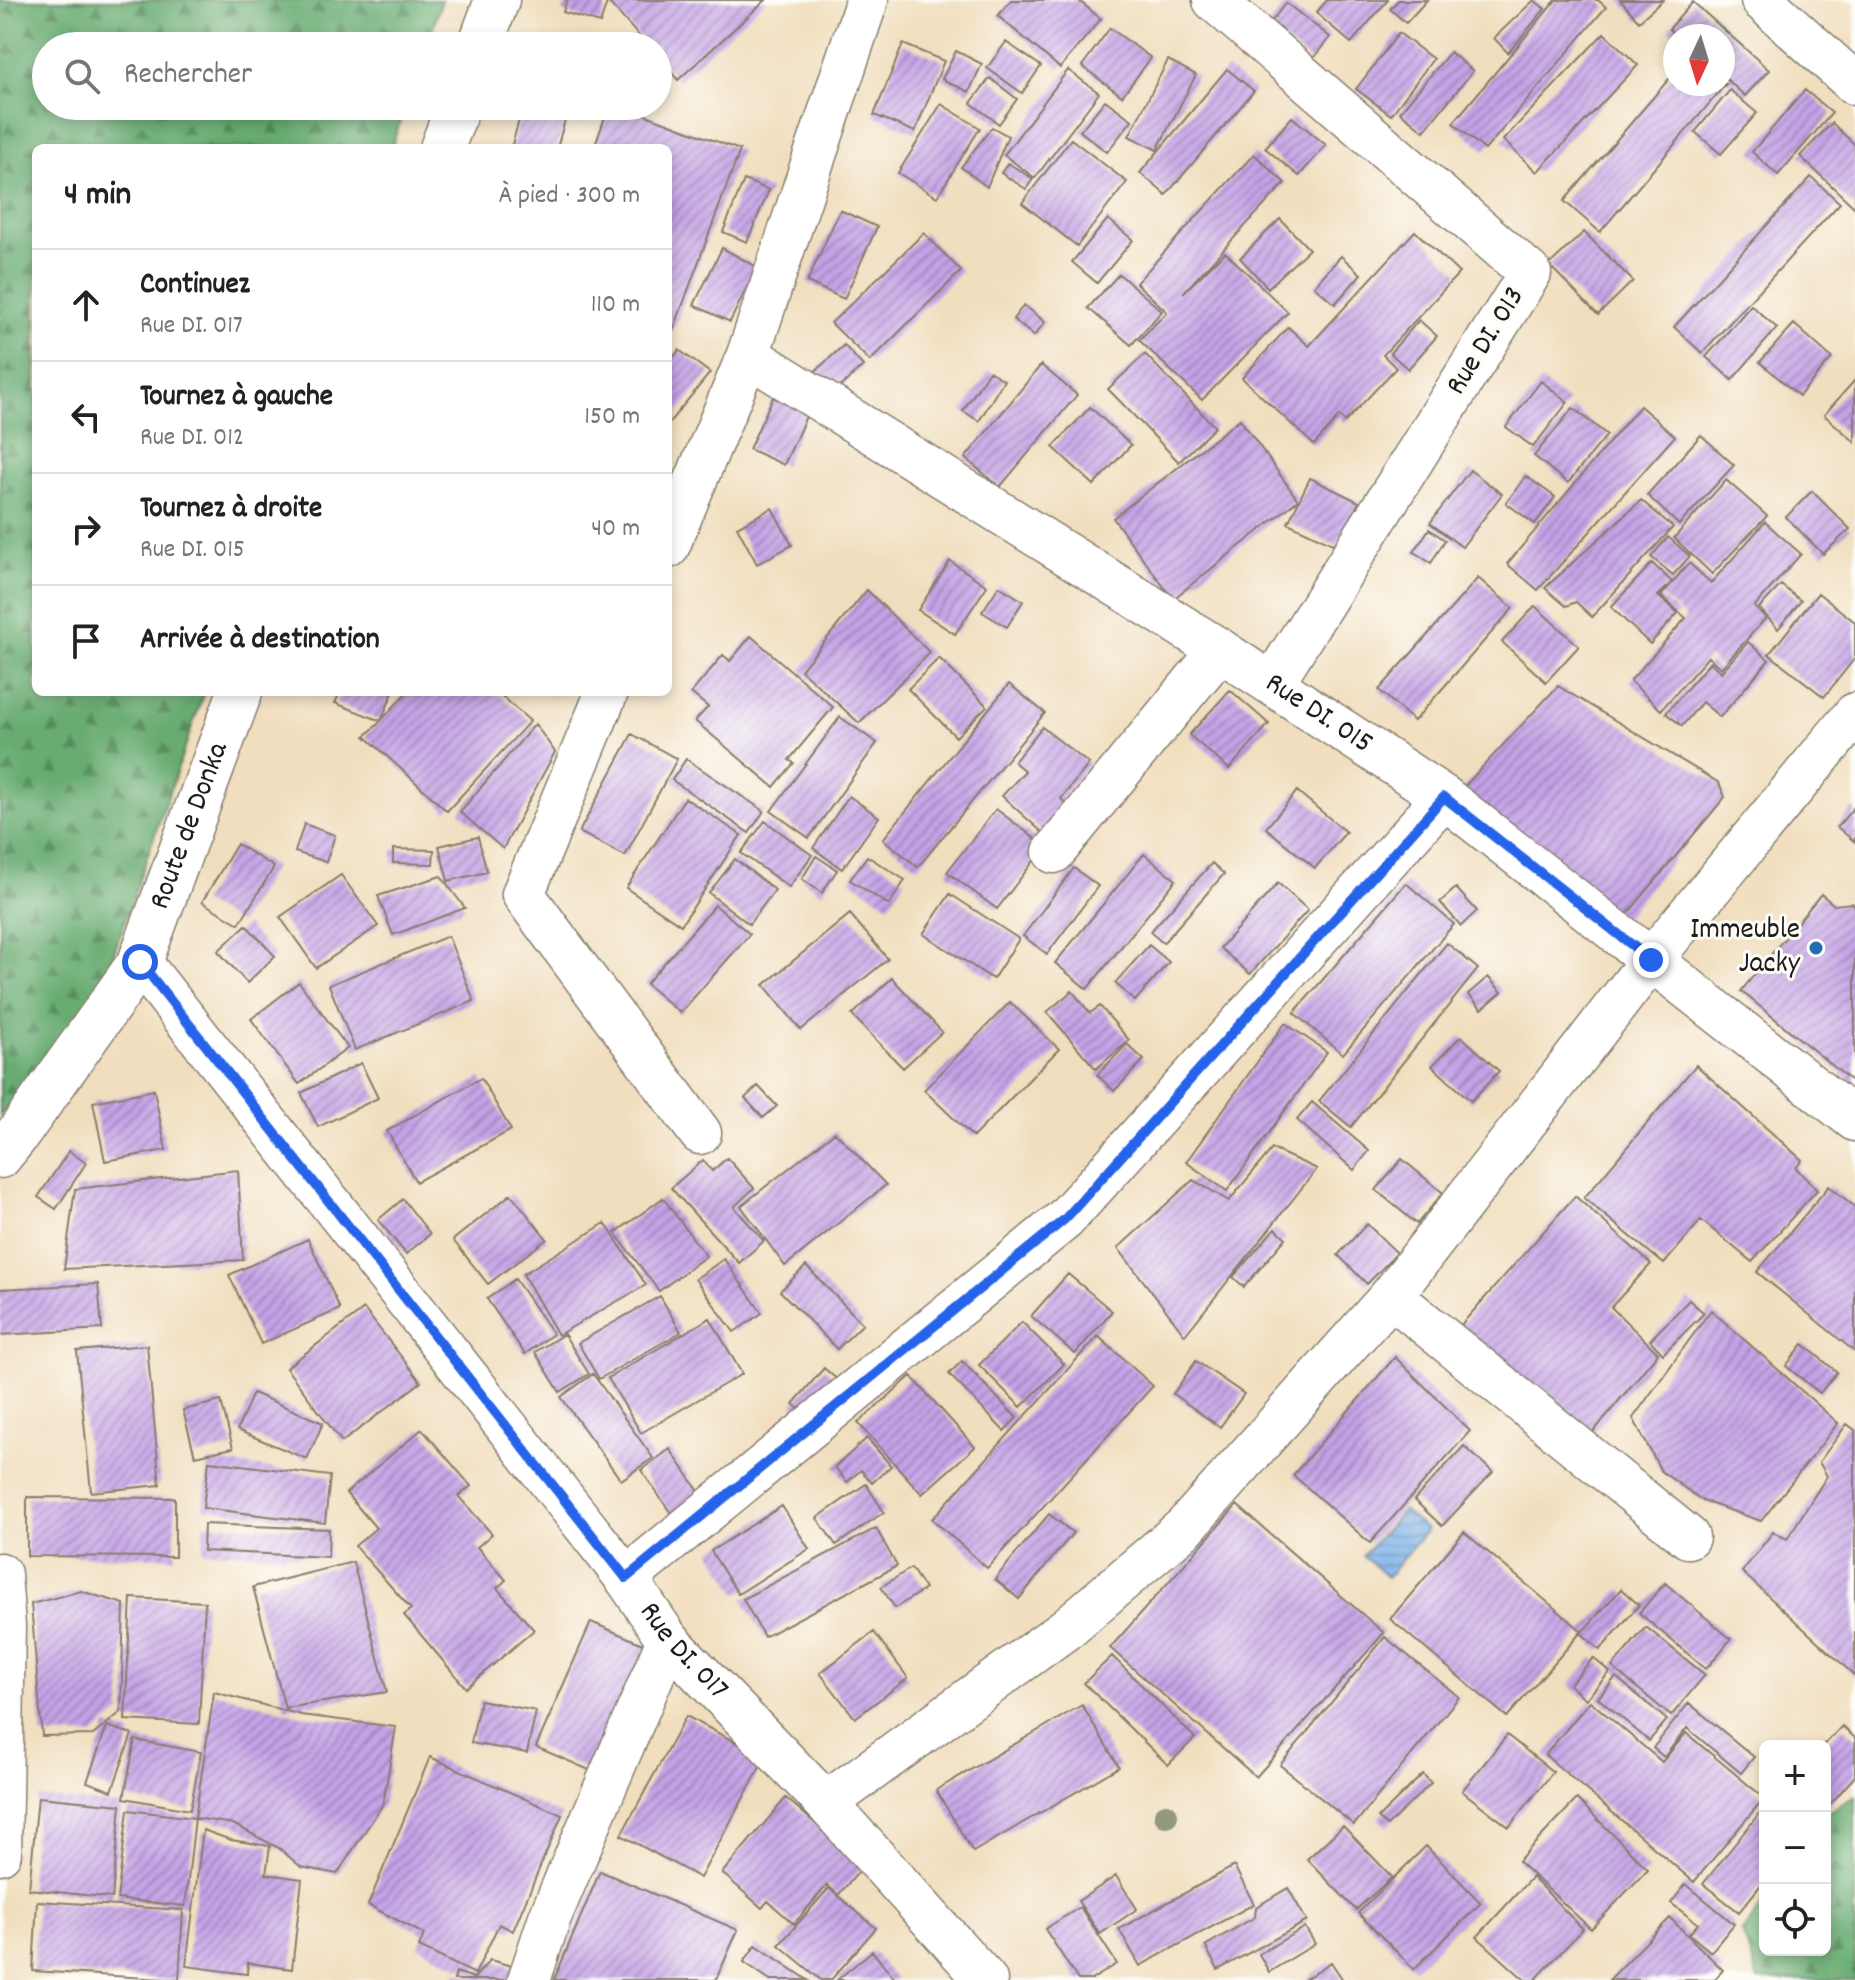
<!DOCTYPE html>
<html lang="fr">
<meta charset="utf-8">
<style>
:root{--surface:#fff;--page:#f6f6f6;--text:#222;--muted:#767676;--line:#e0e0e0}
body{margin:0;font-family:Dekko,sans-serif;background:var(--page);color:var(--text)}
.controls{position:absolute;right:24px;bottom:24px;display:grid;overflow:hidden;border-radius:12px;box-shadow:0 4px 12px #0003}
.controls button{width:72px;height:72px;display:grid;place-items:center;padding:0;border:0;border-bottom:2px solid var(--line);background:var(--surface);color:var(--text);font:40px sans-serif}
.compass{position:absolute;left:1663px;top:24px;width:72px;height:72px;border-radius:50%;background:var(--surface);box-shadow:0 4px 12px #0003;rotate:184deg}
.stop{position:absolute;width:24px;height:24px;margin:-18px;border:6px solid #2563eb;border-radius:50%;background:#fff}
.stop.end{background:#2563eb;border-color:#fff;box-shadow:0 2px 8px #0008}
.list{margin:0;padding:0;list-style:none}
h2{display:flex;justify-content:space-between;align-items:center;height:104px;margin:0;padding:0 32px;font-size:34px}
h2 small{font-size:26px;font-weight:400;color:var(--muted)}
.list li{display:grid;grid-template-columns:52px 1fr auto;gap:24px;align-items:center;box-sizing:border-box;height:112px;padding:0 32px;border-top:2px solid var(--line)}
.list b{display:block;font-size:30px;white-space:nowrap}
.list p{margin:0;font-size:26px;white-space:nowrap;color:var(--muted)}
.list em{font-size:26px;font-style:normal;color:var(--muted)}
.icon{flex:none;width:44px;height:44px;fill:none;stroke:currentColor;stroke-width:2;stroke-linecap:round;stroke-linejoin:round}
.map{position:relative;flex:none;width:1855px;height:1980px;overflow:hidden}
.search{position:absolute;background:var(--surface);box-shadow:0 4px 12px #0003;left:32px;top:32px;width:640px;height:88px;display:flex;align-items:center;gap:20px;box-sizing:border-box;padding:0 28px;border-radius:44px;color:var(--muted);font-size:30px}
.panel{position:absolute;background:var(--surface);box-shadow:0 4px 12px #0003;left:32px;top:144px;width:640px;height:552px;border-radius:12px}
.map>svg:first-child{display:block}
.forest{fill:url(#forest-firs);stroke:#426446;stroke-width:2}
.water{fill:url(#water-rules);stroke:#4a6682;stroke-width:2}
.building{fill:url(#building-hatch)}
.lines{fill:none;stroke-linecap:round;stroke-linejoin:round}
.minor-casing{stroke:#867d6d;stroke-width:45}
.primary-casing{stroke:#867d6d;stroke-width:47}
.minor{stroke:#fff;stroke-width:42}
.primary{stroke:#fff;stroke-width:44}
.tree{fill:#92997b}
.route{stroke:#2563eb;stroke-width:10}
.poi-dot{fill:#1f6fb2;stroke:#fdfcf7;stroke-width:3}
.labels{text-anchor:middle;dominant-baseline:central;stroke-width:6;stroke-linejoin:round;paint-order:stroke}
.street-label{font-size:30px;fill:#1c1c1c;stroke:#fdfcf7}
.poi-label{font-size:30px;fill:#1c1c1c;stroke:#fdfcf7;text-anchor:end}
</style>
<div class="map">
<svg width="1855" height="1980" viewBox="0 0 1855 1980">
<defs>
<pattern id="forest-firs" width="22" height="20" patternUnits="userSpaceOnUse" patternTransform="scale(2)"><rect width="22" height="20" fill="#67ac71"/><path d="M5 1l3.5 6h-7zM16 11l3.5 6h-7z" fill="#548b5c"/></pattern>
<pattern id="water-rules" width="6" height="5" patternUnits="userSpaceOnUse" patternTransform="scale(2)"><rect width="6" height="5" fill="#79afe7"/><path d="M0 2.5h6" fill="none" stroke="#628eba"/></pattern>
<pattern id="building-hatch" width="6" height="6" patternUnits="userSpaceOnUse" patternTransform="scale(2)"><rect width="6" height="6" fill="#c5a2e6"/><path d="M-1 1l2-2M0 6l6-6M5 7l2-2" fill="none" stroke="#9f83ba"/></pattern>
</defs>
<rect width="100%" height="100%" fill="#fdfcf7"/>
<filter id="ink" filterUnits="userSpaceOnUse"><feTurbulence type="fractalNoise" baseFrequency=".0125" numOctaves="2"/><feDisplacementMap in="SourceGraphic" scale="16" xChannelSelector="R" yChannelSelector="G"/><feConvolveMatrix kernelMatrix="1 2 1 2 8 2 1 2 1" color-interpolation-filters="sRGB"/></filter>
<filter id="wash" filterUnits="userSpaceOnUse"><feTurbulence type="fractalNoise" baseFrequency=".006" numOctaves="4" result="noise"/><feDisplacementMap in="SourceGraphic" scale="32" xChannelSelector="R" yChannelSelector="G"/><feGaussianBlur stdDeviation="1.8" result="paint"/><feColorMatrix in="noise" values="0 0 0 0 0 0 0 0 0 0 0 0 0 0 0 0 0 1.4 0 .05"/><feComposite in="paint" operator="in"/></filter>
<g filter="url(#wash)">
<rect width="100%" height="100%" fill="#f1debe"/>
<path class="forest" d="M0 0H442L427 46H46V106H406L391 148H36V692H204L98 999 0 1116Z
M1855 1796V1980H1759L1742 1932 1765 1900V1950H1825V1814Z"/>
<path class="water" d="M1403 1510 1427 1530 1387 1577 1363 1556Z"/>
<g id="blocks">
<path class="building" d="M567 0H608L600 23 563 12Z
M613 0H766L678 80 658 57V46H648L609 3Z
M1011 0H1078L1101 19 1060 68 998 16Z
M1327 0H1388L1351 43 1316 13Z
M1398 0H1427L1406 23 1390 9Z
M1534 0 1545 9 1508 53 1494 38Z
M1556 0H1598L1606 7 1485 150 1453 123Z
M1620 0H1663L1639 21Z
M1693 2 1769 70 1745 96 1723 76V36H1677L1669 29Z
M1286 3 1330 37 1311 61 1267 27Z
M1110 28 1151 58 1122 96 1082 66Z
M1399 33 1433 59 1391 115 1356 89Z
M1604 33 1638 65 1537 172 1503 140Z
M1006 42 1041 66 1022 93 987 68Z
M903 44 944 61 915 132 874 115Z
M956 51 982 64 969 92 942 79Z
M1450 52 1473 71 1424 131 1400 112Z
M1168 60 1196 75 1157 150 1129 136Z
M1227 69 1254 91 1166 195 1140 173Z
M1068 70 1099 93 1035 178 1004 155Z
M1675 72V84H1726L1600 232 1564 201Z
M990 78 1017 99 999 124 971 103Z
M1730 90 1757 113 1721 154 1695 132Z
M1805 90 1832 113 1778 175 1752 152Z
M1105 100 1132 120 1107 152 1080 131Z
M941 104 980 128 937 197 898 173Z
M523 106H569L557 148H511Z
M609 106H622L740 150 673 331 668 330V148H594Z
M1292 117 1326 145 1299 176 1265 148Z
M1832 123 1855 145V208L1800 156Z
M992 127 1008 136 987 187 961 167Z
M1071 139 1127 182 1077 246 1022 203Z
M1254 154 1285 183 1183 293 1225 252 1288 312 1202 400 1139 340 1167 312 1136 283Z
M1008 163 1033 179 1026 189 1001 173Z
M1811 177 1840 203 1702 353 1674 327Z
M744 180 769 190 747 242 723 232Z
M840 210 877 227 844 299 807 282Z
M1108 219 1133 240 1097 283 1072 262Z
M1280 219 1309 249 1268 288 1240 258Z
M1415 231 1459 273 1383 355 1396 368 1345 422 1339 416 1314 445 1242 378 1288 327 1309 346Z
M1584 232 1633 281 1598 315 1549 265Z
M924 233 961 271 870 361 831 323Z
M722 248 757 267 730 322 694 305Z
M1341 256 1361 274 1335 304 1314 286Z
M1119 274 1162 311 1131 345 1088 308Z
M1024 305 1045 322 1034 336 1013 319Z
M1751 305 1777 328 1732 380 1706 357Z
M1419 320 1437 336 1408 369 1390 353Z
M1794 324 1832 358 1799 396 1760 362Z
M844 345 863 366 829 397 810 376Z
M679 350 710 373 668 424V364Z
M1145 354 1215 427 1179 462 1108 389Z
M1041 365 1077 395 1000 487 965 458Z
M989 371 1004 380 979 421 963 411Z
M1855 380V442L1824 415Z
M1541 381 1568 402 1533 447 1506 427Z
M773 397 808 412 784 465 749 449Z
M1640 406 1675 436 1538 590 1507 564Z
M1090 407 1131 445 1094 485 1053 447Z
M1573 408 1607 435 1568 483 1534 456Z
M1240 419 1298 500 1173 599 1113 518Z
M1701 435 1734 465 1679 525 1647 495Z
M1470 470 1502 494 1462 547 1430 523Z
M1526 476 1555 497 1535 524 1506 503Z
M1310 478 1359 502 1337 546 1288 523Z
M1726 480 1767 516 1712 574 1674 538Z
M1812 491 1850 529 1823 554 1786 517Z
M1641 500 1673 527 1592 617 1576 602 1566 606 1545 588Z
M772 508 792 545 757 564 737 527Z
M1765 522 1801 554 1754 607 1766 618 1721 668 1708 657 1661 710 1630 681 1686 618 1661 596 1689 563 1711 583Z
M1429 529 1445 540 1431 563 1414 552Z
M1668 537 1690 556 1673 575 1651 557Z
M950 561 987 586 955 634 918 610Z
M1652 563 1672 582 1658 596 1678 613 1650 644 1611 607Z
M1478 578 1513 608 1414 721 1379 690Z
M1781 585 1801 601 1778 629 1759 608Z
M999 586 1023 601 1007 627 982 612Z
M867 590 930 653 859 723 801 670Z
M1818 593 1855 622V658L1824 697 1769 654Z
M1535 606 1579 646 1546 682 1502 642Z
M751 636 833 707 789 760 794 763 774 787 695 721 708 707 691 693 723 655 730 661Z
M1748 642 1769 660 1720 717 1702 702 1682 726 1666 713 1710 662 1721 672Z
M939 658 987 706 956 737 908 689Z
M1009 684 1045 713 918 867 883 839Z
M1558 686 1719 783 1725 797 1624 918 1461 790Z
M1230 690 1269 724 1229 769 1189 735Z
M340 692H393L381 721 335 703Z
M407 692H497L530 721 447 811 365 736 377 725Z
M840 717 877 743 809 838 771 811Z
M535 724 555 752 503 849 460 812Z
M1042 727 1089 764 1061 799 1068 806 1043 833 1002 796 1025 771 1014 762Z
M632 734 677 759 625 856 579 832Z
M686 759 764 811 749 833 672 780Z
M1297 791 1346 832 1315 868 1266 828Z
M849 796 879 817 842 869 813 848Z
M685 798 741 835 681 925 626 888Z
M1855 806V842L1837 827Z
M996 809 1045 846 997 909 947 872Z
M765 821 812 855 789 887 741 853Z
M304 824 335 835 326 862 295 852Z
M478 837 487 872 448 881 439 846Z
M237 844 274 867 239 924 202 902Z
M393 849 434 850 433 864 393 863Z
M1144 854 1176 880 1087 989 1055 963Z
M816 856 837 870 822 893 802 879Z
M867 856 905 880 889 905 850 880Z
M735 859 775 890 749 924 709 893Z
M1212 863 1224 874 1163 943 1150 932Z
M1074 868 1098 886 1047 954 1023 936Z
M341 875 378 926 316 968 280 917Z
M441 876 465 908 393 935 378 896Z
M1278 883 1308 910 1250 974 1220 948Z
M1406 883 1454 924 1343 1054 1294 1013Z
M1456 888 1477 911 1461 926 1440 902Z
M950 894 1019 939 993 979 923 934Z
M1821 894 1834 905 1852 903 1855 906V1084L1741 991Z
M715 905 750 934 680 1013 646 984Z
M850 914 888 959 801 1030 764 985Z
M246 925 275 956 247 983 218 951Z
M448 936 474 1001 355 1050 329 985Z
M1447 943 1478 969 1351 1127 1319 1101Z
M1149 945 1169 962 1135 1001 1115 983Z
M1488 977 1502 992 1482 1009 1468 994Z
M892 978 942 1032 903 1068 852 1015Z
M299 982 348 1048 299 1084 251 1019Z
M1072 991 1090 1013 1100 1006 1129 1040 1096 1069 1047 1012Z
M1010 1002 1059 1049 973 1137 924 1090Z
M1285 1023 1327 1052 1227 1191 1186 1162Z
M1461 1036 1499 1071 1471 1101 1432 1066Z
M1127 1044 1144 1060 1114 1091 1097 1075Z
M361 1063 378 1098 318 1127 301 1093Z
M1696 1065 1802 1160 1796 1168 1817 1190 1752 1262 1701 1220 1664 1264 1584 1198Z
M481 1078 511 1130 416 1182 387 1131Z
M758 1086 777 1106 763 1118 745 1098Z
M154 1090 166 1150 105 1161 93 1102Z
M1312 1102 1369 1151 1354 1170 1297 1120Z
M835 1132 886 1185 785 1266 741 1206Z
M1272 1149 1317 1169 1185 1335 1118 1248 1193 1180 1229 1201Z
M69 1151 86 1163 56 1209 38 1197Z
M727 1158 754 1188 734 1207 764 1241 739 1263 671 1188 703 1160 712 1171Z
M1402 1159 1443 1193 1417 1224 1376 1190Z
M238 1170 243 1260 64 1269 75 1189Z
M1829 1186 1855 1207V1352L1757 1272Z
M511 1194 547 1239 488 1284 453 1240Z
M1575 1196 1651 1264 1611 1307 1658 1353 1586 1441 1460 1326Z
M663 1198 706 1256 659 1291 615 1233Z
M403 1199 430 1234 406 1254 378 1220Z
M605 1223 646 1285 558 1335 523 1274Z
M1367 1224 1397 1253 1367 1284 1338 1255Z
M1275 1228 1286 1238 1244 1287 1233 1277Z
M308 1239 340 1309 261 1344 229 1275Z
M724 1259 762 1313 734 1332 695 1279Z
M806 1266 863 1324 837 1349 780 1291Z
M1068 1274 1112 1311 1075 1354 1031 1316Z
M515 1279 553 1334 525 1354 487 1299Z
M98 1284 102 1329 0 1335V1289Z
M660 1296 681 1332 599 1379 578 1343Z
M1689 1300 1704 1313 1663 1354 1650 1340Z
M364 1309 421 1382 342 1442 286 1368Z
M1711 1310 1838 1423 1761 1521 1703 1501 1661 1471 1633 1418Z
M710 1318 742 1374 641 1433 608 1378Z
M1022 1322 1064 1364 1021 1407 979 1365Z
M564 1334 589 1374 560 1392 535 1352Z
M1098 1336 1153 1386 987 1568 932 1519Z
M1803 1344 1837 1372 1820 1393 1786 1366Z
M147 1345 160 1485 91 1492 77 1351Z
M1395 1357 1470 1431 1370 1543 1293 1475Z
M962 1361 1017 1418 1004 1431 949 1374Z
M1196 1361 1244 1394 1220 1427 1173 1394Z
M824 1368 840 1382 810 1418 793 1404Z
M593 1374 653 1458 621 1480 561 1397Z
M911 1376 975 1447 922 1494 858 1423Z
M253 1393 323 1423 307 1459 237 1430Z
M221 1401 233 1448 195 1456 183 1410Z
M1847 1424 1855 1430V1676L1742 1572 1773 1532 1787 1539 1827 1476 1819 1462Z
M422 1429 471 1486 458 1496 492 1534 477 1547 506 1580 497 1588 534 1630 466 1688 404 1615 411 1609 355 1546 376 1528 346 1493Z
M867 1438 891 1466 872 1483 861 1470 847 1482 835 1467Z
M1464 1446 1493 1472 1442 1526 1414 1500Z
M670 1449 704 1499 675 1519 641 1470Z
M209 1461 330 1476 325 1523 203 1508Z
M866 1484 884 1512 836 1545 817 1518Z
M27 1497 175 1498V1557L27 1556Z
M1237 1505 1384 1633 1256 1777 1110 1648Z
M782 1506 809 1549 738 1594 711 1551Z
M1049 1514 1073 1533 1019 1599 995 1579Z
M204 1524 329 1529 328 1557 203 1551Z
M876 1528 897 1566 764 1637 743 1599Z
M1464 1532 1582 1631 1507 1717 1390 1619Z
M353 1562 387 1692 285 1708 253 1587Z
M911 1568 925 1589 895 1608 881 1587Z
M1665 1583 1731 1639 1706 1669 1639 1613Z
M1621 1589 1639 1605 1600 1650 1581 1633Z
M81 1591 124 1604 121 1712 93 1735 42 1736 31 1604Z
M131 1598 205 1602 199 1724 125 1720Z
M591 1622 650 1647 596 1773 536 1747Z
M1646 1627 1705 1675 1671 1716 1612 1667Z
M874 1632 908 1678 855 1718 820 1673Z
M1385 1637 1459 1697 1354 1825 1280 1765Z
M1112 1656 1195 1738 1168 1765 1084 1683Z
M1593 1658 1610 1672 1586 1699 1569 1685Z
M1616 1677 1667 1720 1649 1741 1598 1698Z
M214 1692 301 1715 396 1727 383 1804 337 1874 301 1867 279 1848 233 1824 195 1818Z
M480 1700 536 1711 527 1753 471 1743Z
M1590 1701 1662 1762 1686 1733 1764 1798 1694 1882 1545 1755Z
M1689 1703 1754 1757 1741 1773 1687 1728 1664 1757 1653 1748Z
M1082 1705 1119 1767 973 1852 936 1790Z
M686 1716 765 1758 700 1878 621 1835Z
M107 1726 132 1734 112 1791 87 1782Z
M1842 1726 1855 1738V1776L1825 1810V1744Z
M1507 1735 1553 1772 1509 1827 1462 1791Z
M135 1740 201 1752 190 1810 124 1798Z
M430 1757 562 1815 513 1931 499 1924 475 1974 419 1947 424 1934 368 1905Z
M1423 1774 1431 1783 1387 1826 1378 1818Z
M38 1797 121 1805 112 1898 29 1889Z
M786 1798 864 1866 838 1895 827 1885 794 1924 768 1901 762 1908 722 1873Z
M1577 1799 1648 1869 1591 1929 1518 1861Z
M1765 1806V1880L1739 1912 1703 1884Z
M128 1810 195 1818 185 1906 117 1899Z
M1343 1826 1392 1877 1356 1910 1307 1859Z
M203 1830 231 1840 270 1846 266 1874 302 1879 292 1969 248 1963 247 1974 186 1966Z
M1426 1846 1481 1903 1414 1969 1358 1913Z
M1234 1866 1254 1904 1140 1966 1119 1929Z
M600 1871 738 1930 716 1980H554Z
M1116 1876 1137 1909 1100 1934 1078 1901Z
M1532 1877 1583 1929 1535 1980H1525L1477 1937Z
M1686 1884 1734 1924 1711 1952 1689 1934 1698 1924 1671 1903Z
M829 1888 876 1928 831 1980H821L779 1945Z
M1288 1888 1307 1921 1218 1970 1205 1946 1255 1917 1256 1907Z
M37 1901 183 1910 179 1980 33 1971Z
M1080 1907 1117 1964 1091 1980H1078L1045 1929Z
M1670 1918 1723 1970 1714 1980H1609Z
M1305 1927 1315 1944 1269 1972 1259 1954Z
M756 1945 808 1980H770L744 1962Z
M872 1951 896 1980H837Z
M490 1960 515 1967 511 1980H454L456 1972 474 1978Z
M1331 1962 1343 1980H1304Z"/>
</g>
</g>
<g filter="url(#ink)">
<use href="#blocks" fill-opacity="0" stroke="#867d6d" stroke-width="2"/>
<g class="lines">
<defs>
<g id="minor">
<path d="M1214 0 1530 273 1272 684"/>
<path d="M1762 0 1855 84"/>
<path id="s1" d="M748 355 1220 650 1444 797 1855 1120"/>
<path d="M668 547 748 355 867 0"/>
<path d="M607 692 523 894 700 1133"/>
<path d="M1054 852 1220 650"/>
<path id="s2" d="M140 962 626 1578 668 1640 826 1803 986 1980"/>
<path d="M1391 1296 1688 1537"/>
<path d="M0 1574 4 1626 0 1853"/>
<path d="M626 1578 1065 1219 1444 797"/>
<path d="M826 1803 1067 1628 1185 1527 1391 1296 1651 960 1855 714"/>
<path d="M529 1980 550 1917 668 1640"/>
</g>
<g id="primary">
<path d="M480 46 497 0"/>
<path d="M442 148 458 106"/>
<path id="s3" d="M0 1156 20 1131 140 962 240 692"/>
</g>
</defs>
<use href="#minor" class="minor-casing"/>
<use href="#primary" class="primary-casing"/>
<use href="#minor" class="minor"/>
<use href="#primary" class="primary"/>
</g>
<circle class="tree" cx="1166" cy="1815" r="12"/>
</g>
<g class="lines" filter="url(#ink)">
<path class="route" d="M140 962 626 1578 1065 1219 1444 797 1651 960"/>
</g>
<circle class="poi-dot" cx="1816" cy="948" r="8"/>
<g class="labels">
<g class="street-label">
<text transform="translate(1487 342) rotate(-58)">Rue DI. 013</text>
<text stroke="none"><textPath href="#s1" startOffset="674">Rue DI. 015</textPath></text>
<text stroke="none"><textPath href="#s3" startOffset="384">Route de Donka</textPath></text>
<text stroke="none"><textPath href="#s2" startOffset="878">Rue DI. 017</textPath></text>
</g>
<g class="poi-label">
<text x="1800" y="931">Immeuble<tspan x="1800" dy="34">Jacky</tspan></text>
</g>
</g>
</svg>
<div class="controls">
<button>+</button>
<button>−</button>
<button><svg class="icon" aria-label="locate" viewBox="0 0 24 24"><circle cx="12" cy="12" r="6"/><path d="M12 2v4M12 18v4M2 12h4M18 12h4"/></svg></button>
</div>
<svg class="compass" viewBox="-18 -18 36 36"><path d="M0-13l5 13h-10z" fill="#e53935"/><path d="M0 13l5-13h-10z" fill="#767676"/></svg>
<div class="stop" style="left:140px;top:962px"></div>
<div class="stop end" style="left:1651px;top:960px"></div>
<div class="search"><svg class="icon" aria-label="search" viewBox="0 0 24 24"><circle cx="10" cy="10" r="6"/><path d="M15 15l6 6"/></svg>Rechercher</div>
<section class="panel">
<h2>4 min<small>À pied · 300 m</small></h2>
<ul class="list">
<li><svg class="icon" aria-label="ahead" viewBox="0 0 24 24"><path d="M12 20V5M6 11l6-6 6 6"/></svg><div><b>Continuez</b><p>Rue DI. 017</p></div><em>110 m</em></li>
<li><svg class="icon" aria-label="left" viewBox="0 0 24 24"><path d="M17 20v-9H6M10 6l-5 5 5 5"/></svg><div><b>Tournez à gauche</b><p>Rue DI. 012</p></div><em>150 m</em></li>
<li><svg class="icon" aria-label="right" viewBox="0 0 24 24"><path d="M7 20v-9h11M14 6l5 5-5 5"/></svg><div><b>Tournez à droite</b><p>Rue DI. 015</p></div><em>40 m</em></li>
<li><svg class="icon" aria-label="arrive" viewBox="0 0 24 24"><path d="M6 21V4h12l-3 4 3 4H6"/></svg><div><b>Arrivée à destination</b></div></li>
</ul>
</section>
</div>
